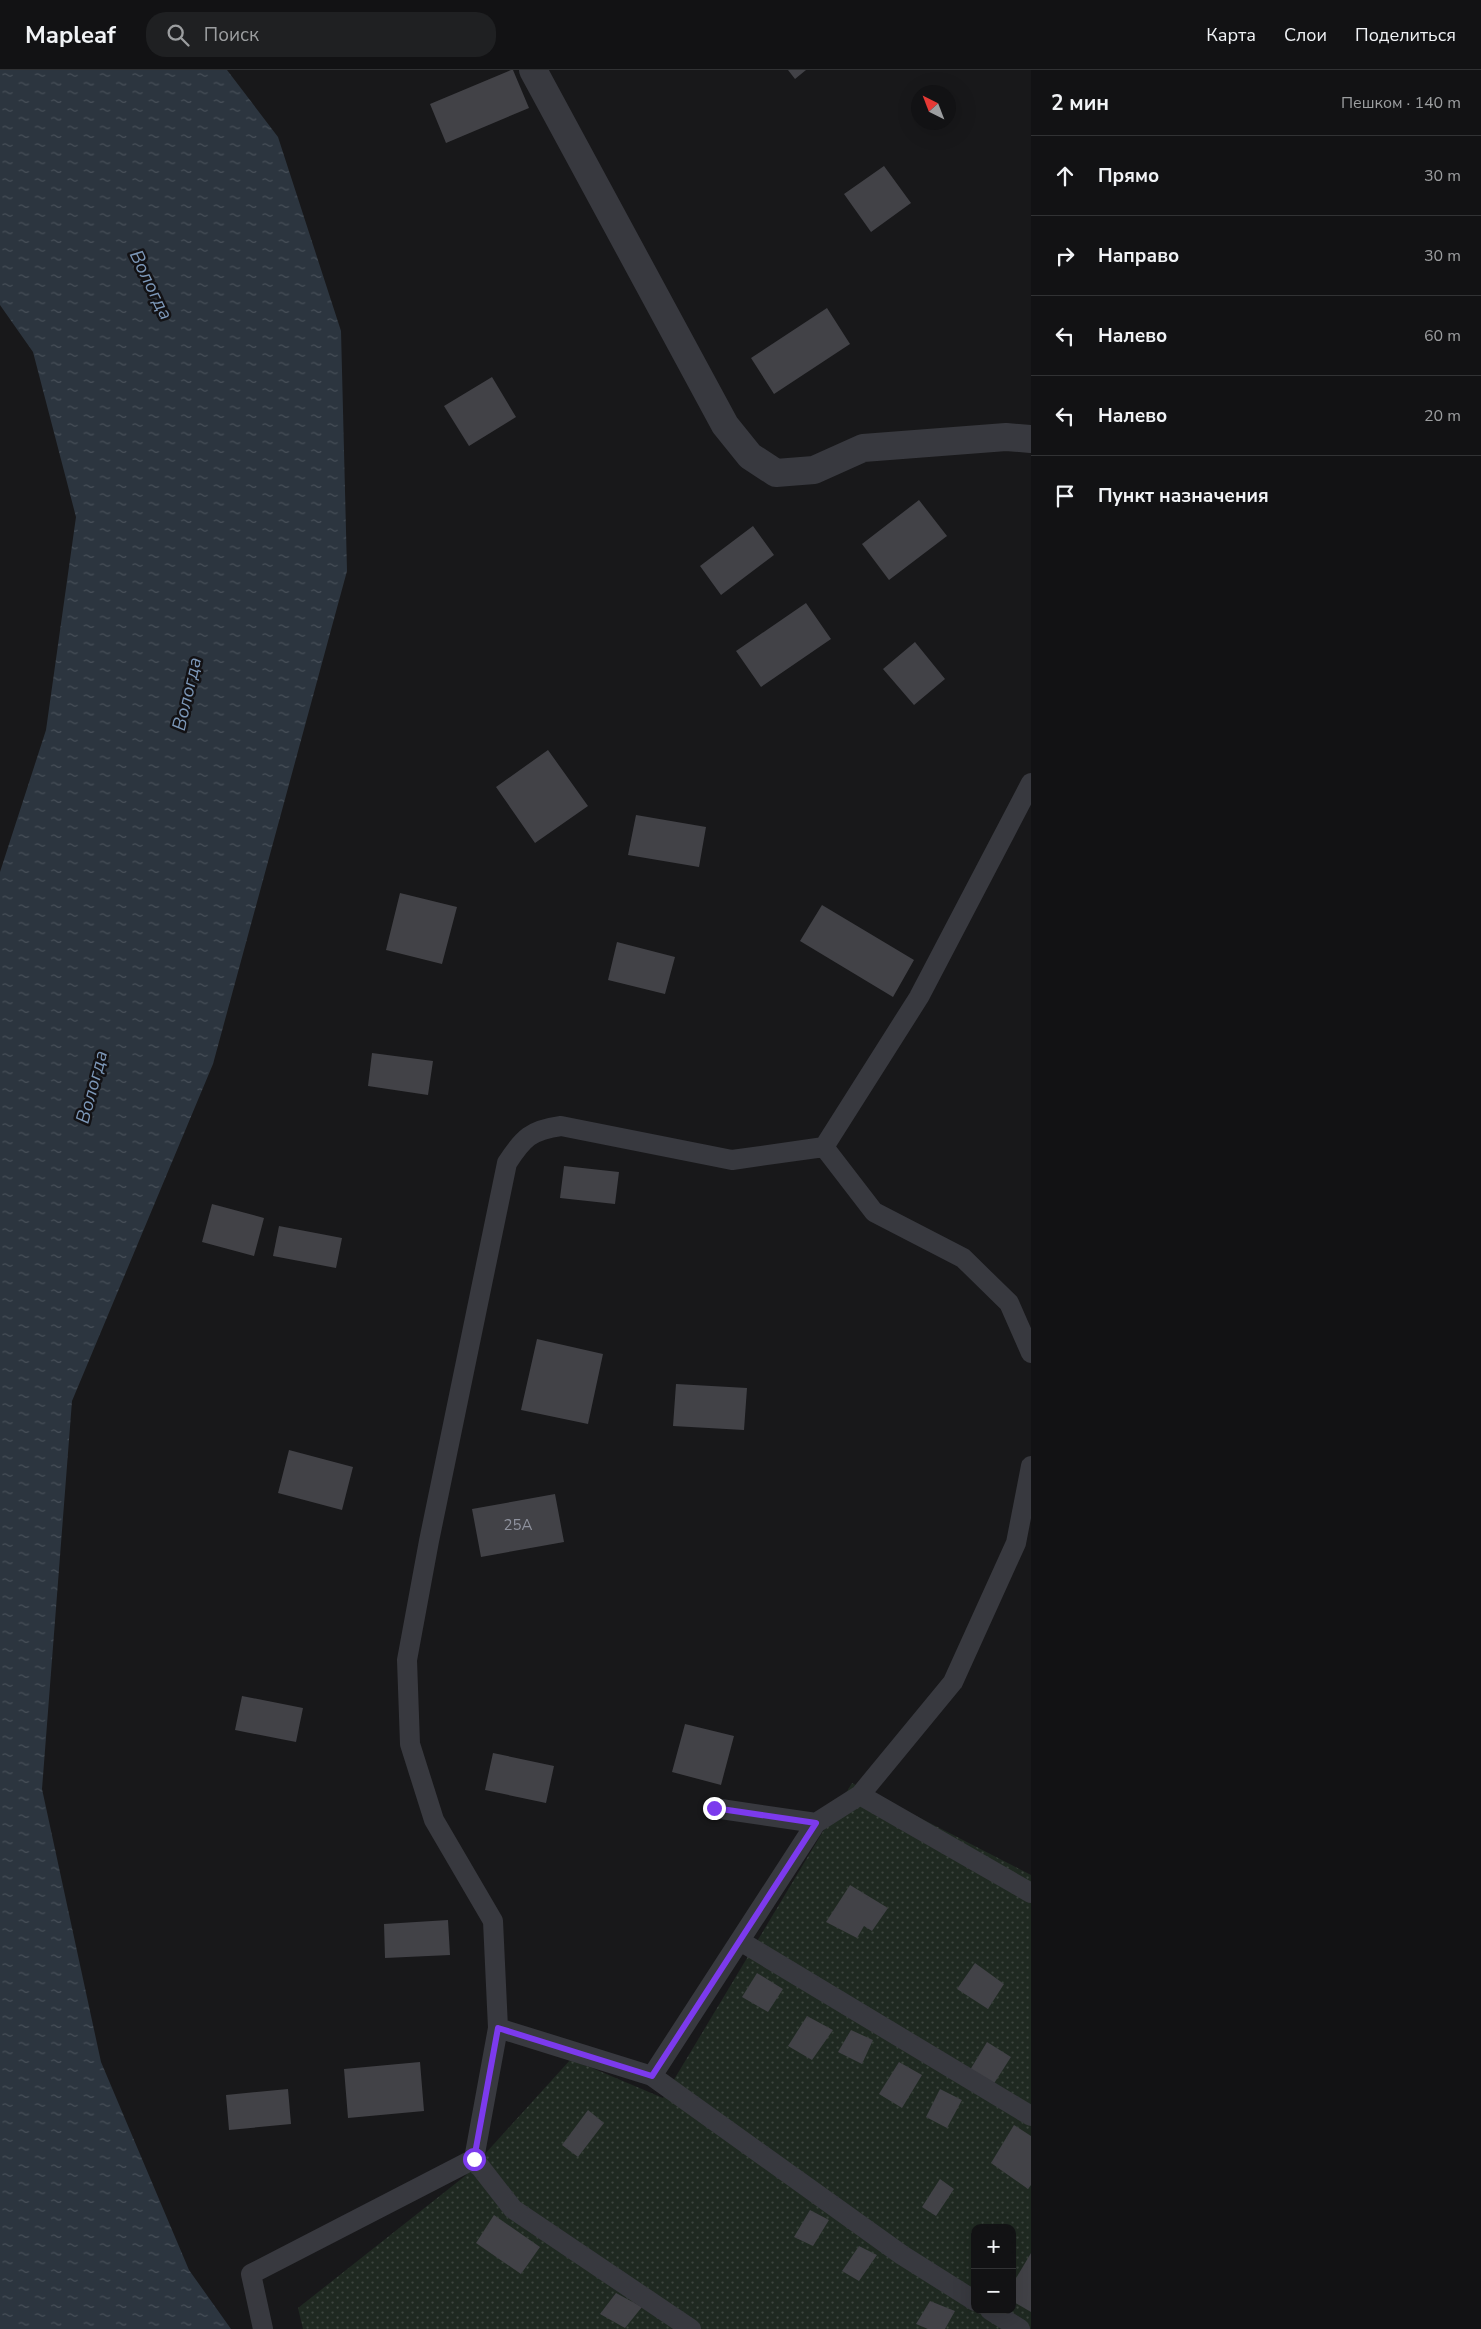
<!DOCTYPE html>
<html lang="ru">
<meta charset="utf-8">
<style>
:root{--surface:#121214;--page:#1f2022;--text:#f1f3f6;--muted:#9c9ea0;--line:#313234}
body{margin:0;font-family:"Nunito Sans",sans-serif;background:var(--page);color:var(--text)}
.controls{position:absolute;right:15px;bottom:15px;display:grid;overflow:hidden;border-radius:10px;box-shadow:0 5px 20px #0002}
.controls button{width:45px;height:45px;display:grid;place-items:center;padding:0;border:0;border-bottom:1px solid var(--line);background:var(--surface);color:var(--text);font:25px sans-serif}
.compass{position:absolute;left:911px;top:15px;width:45px;height:45px;border-radius:50%;background:var(--surface);box-shadow:0 5px 20px #0002;rotate:318deg}
.stop{position:absolute;width:15px;height:15px;margin:-11px;border:4px solid #7c3aed;border-radius:50%;background:#fff}
.stop.end{background:#7c3aed;border-color:#fff;box-shadow:0 1px 5px #0008}
.list{margin:0;padding:0;list-style:none}
h2{display:flex;justify-content:space-between;align-items:center;height:65px;margin:0;padding:0 20px;font-size:21px}
h2 small{font-size:16px;font-weight:400;color:var(--muted)}
.list li{display:grid;grid-template-columns:32px 1fr auto;gap:15px;align-items:center;box-sizing:border-box;height:80px;padding:0 20px;border-top:1px solid var(--line)}
.list b{display:block;font-size:19px;white-space:nowrap}
.list em{font-size:16px;font-style:normal;color:var(--muted)}
.icon{flex:none;width:28px;height:28px;fill:none;stroke:currentColor;stroke-width:2;stroke-linecap:round;stroke-linejoin:round}
.map{position:relative;flex:none;width:1031px;height:2259px;overflow:hidden}
header{display:flex;align-items:center;gap:30px;box-sizing:border-box;height:70px;padding:0 25px;background:var(--surface);border-bottom:1px solid var(--line)}
header strong{font-size:24px}
nav{display:flex;gap:28px;margin-inline-start:auto;font-size:18px}
.search{width:350px;height:45px;background:var(--page);display:flex;align-items:center;gap:12px;box-sizing:border-box;padding:0 18px;border-radius:20px;color:var(--muted);font-size:19px}
main{display:flex}
aside{flex:1;background:var(--surface)}
.map>svg:first-child{display:block}
.green{fill:url(#green-dots);fill-rule:evenodd}
.water{fill:url(#water-ripples)}
.building{fill:#424247}
.lines{fill:none;stroke-linecap:round;stroke-linejoin:round}
.service{stroke:#38393f;stroke-width:20}
.minor{stroke:#38393f;stroke-width:28}
.route{stroke:#7c3aed;stroke-width:6}
.labels{text-anchor:middle;dominant-baseline:central;stroke-width:5;stroke-linejoin:round;paint-order:stroke}
.number-label{font-size:15px;fill:#8f929e}
.water-label{font-size:19px;font-style:italic;fill:#7d98b9;stroke:#131215}
</style>
<header>
<strong>Mapleaf</strong>
<div class="search"><svg class="icon" aria-label="search" viewBox="0 0 24 24"><circle cx="10" cy="10" r="6"/><path d="M15 15l6 6"/></svg>Поиск</div>
<nav><a>Карта</a><a>Слои</a><a>Поделиться</a></nav>
</header>
<main>
<div class="map">
<svg width="1031" height="2259" viewBox="0 0 1031 2259">
<defs>
<pattern id="green-dots" width="8" height="8" patternUnits="userSpaceOnUse" patternTransform="scale(1.25)"><rect width="8" height="8" fill="#1f2921"/><path d="M2 2h.1M6 6h.1" fill="none" stroke="#3d453f" stroke-width="1.8" stroke-linecap="round"/></pattern>
<pattern id="water-ripples" width="26" height="14" patternUnits="userSpaceOnUse" patternTransform="scale(1.25)"><rect width="26" height="14" fill="#2c353f"/><path d="M2 4q2-2 4 0t4 0M15 11q2-2 4 0t4 0" fill="none" stroke="#485059"/></pattern>
</defs>
<rect width="100%" height="100%" fill="#18181a"/>
<path class="green" d="M852 1713 1031 1805V2259H303L298 2238 465 2106 571 1989 663 2028ZM975 2158H1012V2240H975Z"/>
<path class="water" d="M0 0H227L278 67 341 261 347 501 213 994 72 1331 42 1719 101 1992 189 2200 231 2259H0V802L46 660 76 447 33 282 0 235Z"/>
<path class="building" d="M511 0H513L529 38 446 73 430 34Z
M788 0H806L795 9Z
M884 96 911 133 871 162 844 124Z
M827 238 850 274 774 324 751 288Z
M492 307 516 347 469 376 444 336Z
M919 430 947 466 889 510 862 474Z
M753 456 774 485 721 525 700 496Z
M806 533 831 569 761 617 736 581Z
M915 572 945 609 914 635 883 599Z
M548 680 588 736 535 773 496 717Z
M636 745 706 757 699 797 628 785Z
M400 823 457 837 442 894 386 880Z
M822 835 914 890 893 927 800 871Z
M617 872 675 887 665 924 608 910Z
M372 983 433 991 428 1025 368 1016Z
M564 1096 619 1102 615 1134 560 1128Z
M212 1134 264 1148 254 1186 202 1172Z
M279 1156 342 1168 336 1198 273 1186Z
M537 1269 603 1284 588 1354 521 1340Z
M676 1314 747 1318 744 1360 673 1356Z
M289 1380 353 1397 342 1440 278 1423Z
M555 1424 564 1472 481 1487 472 1439Z
M242 1626 303 1638 296 1672 235 1660Z
M685 1654 734 1666 721 1715 672 1702Z
M493 1683 554 1696 546 1733 485 1720Z
M850 1815 888 1838 872 1861 864 1856 857 1868 826 1852Z
M448 1850 450 1885 385 1888 384 1854Z
M975 1893 1004 1914 988 1939 957 1919Z
M757 1903 783 1919 768 1942 742 1927Z
M807 1946 833 1960 812 1990 788 1976Z
M851 1960 873 1970 862 1994 838 1982Z
M987 1972 1011 1987 993 2015 970 2000Z
M420 1992 424 2041 348 2048 344 1999Z
M899 1992 922 2005 902 2038 879 2024Z
M288 2019 291 2054 229 2060 226 2025Z
M940 2019 962 2030 947 2058 926 2047Z
M588 2040 604 2053 578 2087 562 2075Z
M1014 2055 1031 2066V2115L1028 2119 991 2093Z
M940 2109 954 2119 936 2146 922 2137Z
M810 2140 829 2150 813 2176 794 2167Z
M494 2145 540 2177 521 2204 476 2173Z
M859 2176 877 2185 859 2211 842 2201Z
M1031 2183V2242L1012 2231V2215Z
M616 2223 642 2237 625 2258 600 2244Z
M930 2231 955 2241 945 2259H928L916 2254Z"/>
<g class="lines">
<path class="service" d="M824 1077 919 927 1031 713
M860 1725 1031 1823
M714 1738 816 1753
M740 1871 1031 2046
M498 1958 652 2006 902 2185 975 2231
M652 2006 816 1753 860 1725 953 1612 1016 1473 1031 1396
M474 2089 513 2139 691 2259
M990 2240 1020 2259
M263 2259 251 2204 474 2089 498 1958 493 1851 434 1750 410 1674 407 1590 429 1471 507 1093C523 1068 531 1060 561 1056L732 1090 824 1077 874 1142 963 1188 1009 1233 1031 1283"/>
<path class="minor" d="M533 0 725 355 750 386 776 403 814 400 863 378 1006 367 1031 369"/>
</g>
<g class="lines">
<path class="route" d="M474 2089 498 1958 652 2006 816 1753 714 1738"/>
</g>
<g class="labels">
<g class="number-label">
<text x="518" y="1455">25А</text>
</g>
<g class="water-label">
<text transform="translate(151 215) rotate(64)">Вологда</text>
<text transform="translate(187 624) rotate(-77)">Вологда</text>
<text transform="translate(92 1017) rotate(-75)">Вологда</text>
</g>
</g>
</svg>
<div class="controls">
<button>+</button>
<button>−</button>
</div>
<svg class="compass" viewBox="-18 -18 36 36"><path d="M0-13l5 13h-10z" fill="#e53935"/><path d="M0 13l5-13h-10z" fill="#9c9ea0"/></svg>
<div class="stop" style="left:474px;top:2089px"></div>
<div class="stop end" style="left:714px;top:1738px"></div>
</div>
<aside>
<h2>2 мин<small>Пешком · 140 m</small></h2>
<ul class="list">
<li><svg class="icon" aria-label="ahead" viewBox="0 0 24 24"><path d="M12 20V5M6 11l6-6 6 6"/></svg><div><b>Прямо</b></div><em>30 m</em></li>
<li><svg class="icon" aria-label="right" viewBox="0 0 24 24"><path d="M7 20v-9h11M14 6l5 5-5 5"/></svg><div><b>Направо</b></div><em>30 m</em></li>
<li><svg class="icon" aria-label="left" viewBox="0 0 24 24"><path d="M17 20v-9H6M10 6l-5 5 5 5"/></svg><div><b>Налево</b></div><em>60 m</em></li>
<li><svg class="icon" aria-label="left" viewBox="0 0 24 24"><path d="M17 20v-9H6M10 6l-5 5 5 5"/></svg><div><b>Налево</b></div><em>20 m</em></li>
<li><svg class="icon" aria-label="arrive" viewBox="0 0 24 24"><path d="M6 21V4h12l-3 4 3 4H6"/></svg><div><b>Пункт назначения</b></div></li>
</ul>
</aside>
</main>
